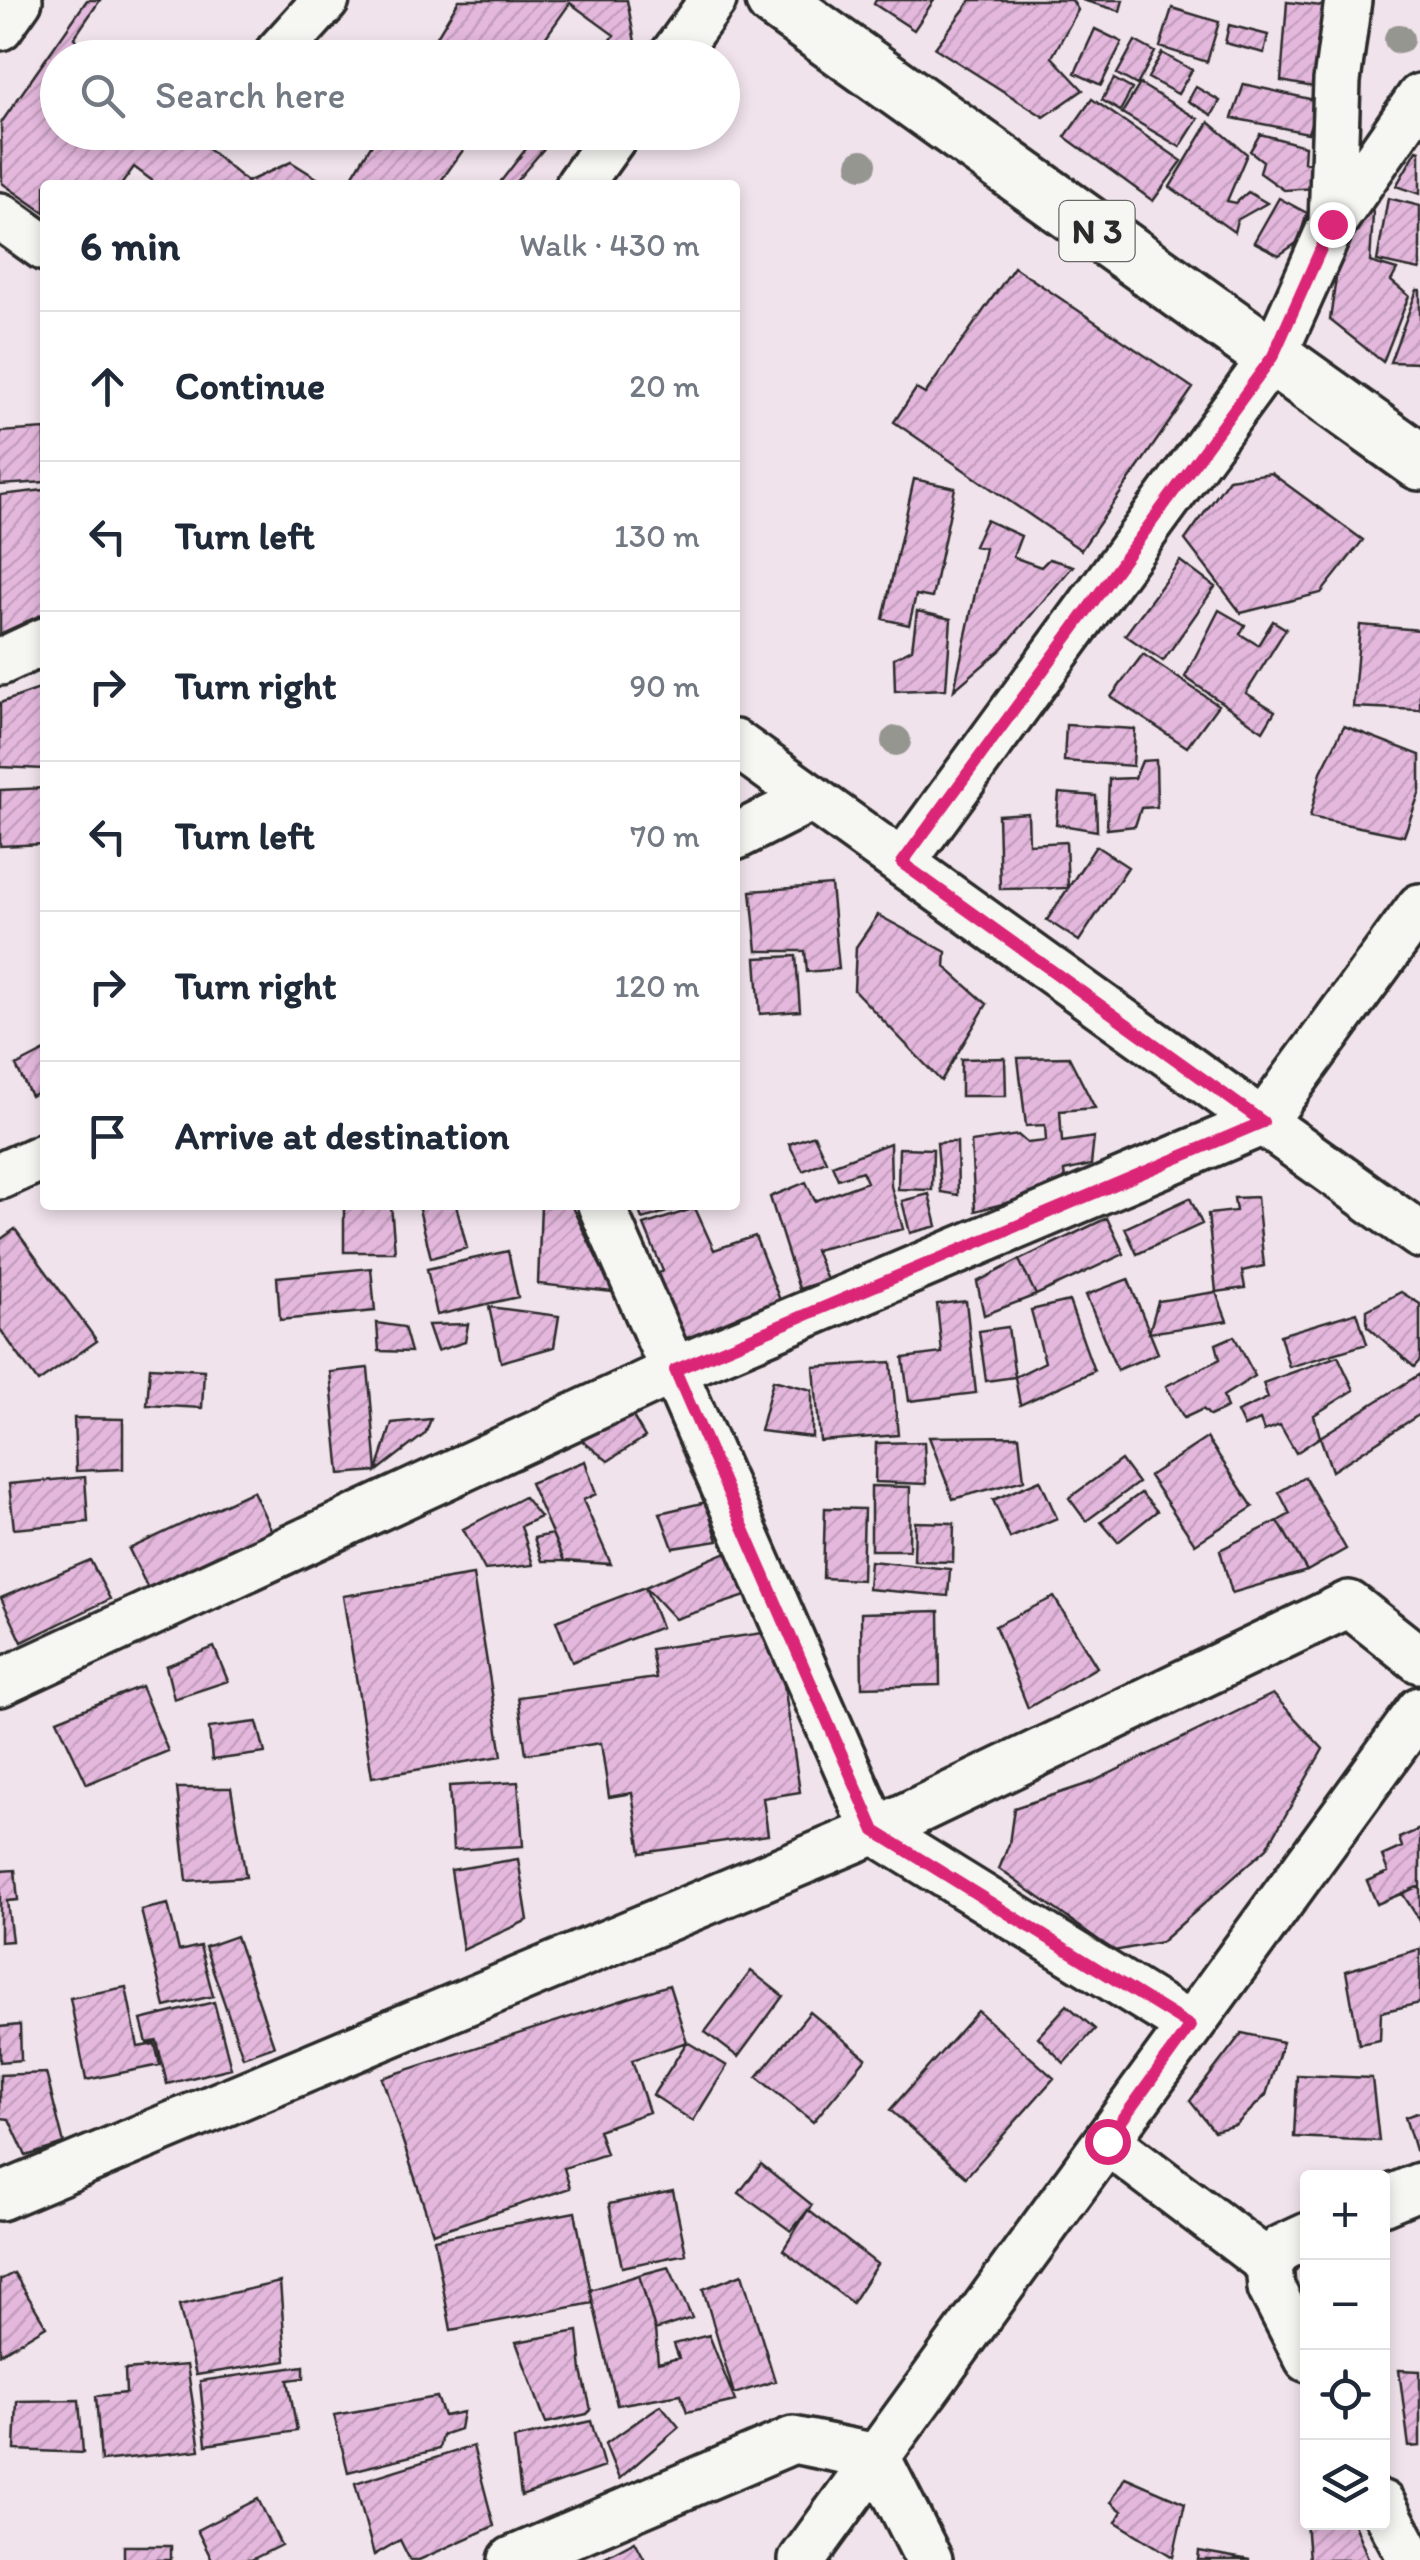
<!DOCTYPE html>
<meta charset="utf-8">
<style>
:root{--surface:#fff;--page:#f6f6f7;--text:#1f2937;--muted:#747a83;--line:#e0e1e3}
body{margin:0;font-family:Itim,sans-serif;background:var(--page);color:var(--text)}
.controls{position:absolute;right:30px;bottom:30px;display:grid;overflow:hidden;border-radius:10px;box-shadow:0 5px 15px #0003}
.controls button{width:90px;height:90px;display:grid;place-items:center;padding:0;border:0;border-bottom:2px solid var(--line);background:var(--surface);color:var(--text);font:50px sans-serif}
.stop{position:absolute;width:30px;height:30px;margin:-22px;border:8px solid #db2777;border-radius:50%;background:#fff}
.stop.end{background:#db2777;border-color:#fff;box-shadow:0 2px 10px #0008}
.list{margin:0;padding:0;list-style:none}
h2{display:flex;justify-content:space-between;align-items:center;height:130px;margin:0;padding:0 40px;font-size:42px}
h2 small{font-size:32px;font-weight:400;color:var(--muted)}
.list li{display:grid;grid-template-columns:65px 1fr auto;gap:30px;align-items:center;box-sizing:border-box;height:150px;padding:0 40px;border-top:2px solid var(--line)}
.list b{display:block;font-size:38px;white-space:nowrap}
.list em{font-size:32px;font-style:normal;color:var(--muted)}
.icon{flex:none;width:55px;height:55px;fill:none;stroke:currentColor;stroke-width:2;stroke-linecap:round;stroke-linejoin:round}
.map{position:relative;flex:none;width:1420px;height:2560px;overflow:hidden}
.search{position:absolute;background:var(--surface);box-shadow:0 5px 15px #0003;left:40px;top:40px;width:700px;height:110px;display:flex;align-items:center;gap:25px;box-sizing:border-box;padding:0 35px;border-radius:55px;color:var(--muted);font-size:38px}
.panel{position:absolute;background:var(--surface);box-shadow:0 5px 15px #0003;left:40px;top:180px;width:700px;height:1030px;border-radius:10px}
.map>svg:first-child{display:block}
.building{fill:url(#building-hatch);stroke:#2b2b2b;stroke-width:2.5}
.lines{fill:none;stroke-linecap:round;stroke-linejoin:round}
.minor-casing{stroke:#2b2b2b;stroke-width:52}
.major-casing{stroke:#2b2b2b;stroke-width:62}
.minor{stroke:#f6f6f2;stroke-width:45}
.major{stroke:#f6f6f2;stroke-width:55}
.tree{fill:#969691}
.route{stroke:#db2777;stroke-width:12}
.labels{text-anchor:middle;dominant-baseline:central;stroke-width:9;stroke-linejoin:round;paint-order:stroke}
.shield{fill:#f6f6f2;stroke:#686867;stroke-width:2.5}
.shield-label{font-size:35px;font-weight:bold;fill:#2b2b2b}
</style>
<div class="map">
<svg width="1420" height="2560" viewBox="0 0 1420 2560">
<defs>
<pattern id="building-hatch" width="6" height="6" patternUnits="userSpaceOnUse" patternTransform="scale(2.5)"><rect width="6" height="6" fill="#e4b8dd"/><path d="M-1 1l2-2M0 6l6-6M5 7l2-2" fill="none" stroke="#c49ebe"/></pattern>
</defs>
<rect width="100%" height="100%" fill="#f1e3ec"/>
<filter id="ink" filterUnits="userSpaceOnUse"><feTurbulence type="fractalNoise" baseFrequency=".01" numOctaves="2"/><feDisplacementMap in="SourceGraphic" scale="20" xChannelSelector="R" yChannelSelector="G"/><feConvolveMatrix kernelMatrix="1 2 1 2 8 2 1 2 1" color-interpolation-filters="sRGB"/></filter>
<g filter="url(#ink)">
<path class="building" d="M87 0H100L74 38 97 58H58V132H188L247 182 291 162 328 185H158L134 167 121 185H45V213L2 183 1 123Z
M459 0H627L635 42 622 58H600L614 35 570 3 531 58H424Z
M876 0H934L914 30 874 4Z
M971 0H1072L1078 10 1052 57 1083 90 1044 117 935 48Z
M1082 0H1123L1120 11Z
M1287 2 1331 7 1324 89 1281 81Z
M1172 8 1219 22 1207 62 1160 47Z
M1229 25 1268 35 1264 53 1225 43Z
M1095 29 1122 42 1101 85 1075 73Z
M1135 41 1155 52 1137 85 1117 74Z
M1162 53 1192 70 1178 94 1148 78Z
M1114 79 1132 89 1120 111 1102 100Z
M1140 84 1198 119 1180 147 1122 113Z
M1244 84 1318 101 1308 133 1232 118Z
M1196 87 1220 101 1212 115 1188 101Z
M1092 99 1182 161 1153 201 1065 137Z
M1209 122 1247 154 1227 201 1236 203 1248 192 1267 203 1237 220 1234 232 1170 187Z
M379 132H476L438 185H347Z
M539 132H558L513 185H498Z
M1260 134 1305 146 1304 162 1315 165 1316 188 1284 190 1260 173 1263 161 1250 151Z
M1417 150 1420 151V194L1396 186Z
M1371 195 1373 215 1370 262 1397 270 1391 281 1409 296 1383 362 1330 320 1341 242Z
M1279 198 1307 213 1298 242 1279 255 1254 242Z
M1388 198 1420 206V270L1377 261Z
M1014 267 1193 388 1081 550 894 422 916 389 925 394Z
M1417 290H1420V363L1390 362Z
M45 429V482L0 485V432Z
M1271 473 1363 540 1321 593 1241 613 1185 540 1229 479Z
M914 479 955 488 932 598 916 595 909 625 883 619Z
M45 490V613L0 634V495Z
M986 520 1021 536 1013 557 1041 567 1049 559 1073 566 1002 649 954 690 985 548 974 546Z
M1180 561 1215 587 1163 661 1125 635Z
M1219 610 1245 625 1240 634 1258 645 1273 621 1286 629 1246 693 1275 711 1263 731 1185 677Z
M917 611 951 619 946 689 895 691 894 658 912 649Z
M1360 625 1420 630V710L1353 707Z
M1143 654 1218 705 1187 747 1111 697Z
M45 687V769L0 767V703Z
M1066 725 1135 729 1133 766 1064 761Z
M1344 726 1420 755V791L1404 836 1310 817 1321 772Z
M1156 760 1157 807 1141 808 1135 826 1107 829 1109 779 1135 778 1142 761Z
M45 788V844L0 846V790Z
M1059 793 1096 796 1097 831 1056 824Z
M1028 813 1029 844 1066 842 1068 888 1000 889 998 815Z
M1096 846 1128 867 1079 941 1047 920Z
M831 885 839 969 807 972 805 951H757L751 891Z
M878 915 946 952 945 967 987 1004 941 1081 854 990 856 947Z
M796 956 800 1011 760 1014 756 958Z
M45 1051V1088L31 1096 16 1066Z
M1069 1057 1095 1108 1060 1111 1062 1142 1094 1137 1091 1165 1064 1171 1066 1188 975 1211 971 1142 1018 1135 1027 1143 1046 1141 1045 1125 1026 1126 1018 1058Z
M1005 1058 1006 1096H961V1059Z
M814 1135 826 1161 803 1171 789 1144Z
M950 1142H957L958 1195 941 1192 937 1143Z
M890 1143 891 1186 903 1229 815 1250 827 1280 799 1289 770 1197 806 1182 815 1201 867 1182 862 1171 838 1179 832 1165Z
M899 1148 933 1149 932 1190 898 1189Z
M929 1194 937 1226 910 1233 902 1201Z
M1257 1197 1264 1266 1242 1271 1245 1288 1216 1292 1208 1214 1236 1211 1234 1198Z
M1190 1198 1202 1224 1137 1254 1125 1228Z
M344 1205H391L395 1252H344Z
M418 1205H456L467 1248 431 1258Z
M541 1205H571L613 1292 538 1284Z
M637 1205H688V1206L642 1219Z
M695 1208 714 1250 755 1236 783 1308 673 1351 645 1280 663 1271 644 1225Z
M1107 1218 1124 1254 1036 1295 1019 1260Z
M15 1229 97 1341 38 1382 0 1329V1240Z
M508 1251 518 1297 437 1315 427 1269Z
M1019 1260 1036 1295 984 1315 977 1282Z
M371 1268 375 1311 280 1320 277 1277Z
M1128 1279 1158 1353 1117 1370 1086 1295Z
M1216 1292 1227 1321 1149 1333 1158 1301Z
M1401 1292 1420 1304V1360L1414 1367 1367 1326V1310Z
M966 1301 976 1393 909 1401 903 1358 942 1353 937 1304Z
M1069 1301 1094 1371 1020 1405 1015 1377 1045 1362 1031 1310Z
M489 1307 559 1316 554 1347 501 1362Z
M1357 1312 1367 1344 1289 1367 1280 1335Z
M377 1323 404 1327 411 1352 379 1351Z
M468 1324 465 1342 437 1351 428 1325Z
M1008 1327 1015 1377 986 1381 979 1331Z
M1234 1336 1255 1376 1223 1396 1227 1408 1210 1416 1203 1409 1184 1418 1166 1386 1220 1359 1216 1344Z
M1338 1356 1354 1390 1314 1415 1320 1437 1296 1453 1280 1425 1264 1431 1260 1420 1244 1427 1237 1412 1268 1398 1263 1383Z
M891 1362 898 1435 820 1441 814 1367Z
M150 1367 204 1370 202 1408 147 1405Z
M368 1368 377 1471 340 1474 330 1372Z
M1420 1374V1414L1332 1471 1320 1437Z
M773 1380 812 1390V1437L760 1431Z
M632 1415 645 1437 608 1461 576 1436Z
M74 1418 123 1419V1469L76 1471Z
M431 1419 425 1434 377 1471 392 1423Z
M1019 1436 1024 1480 953 1499 929 1437Z
M1207 1438 1253 1507 1195 1544 1149 1476Z
M924 1442 926 1484 875 1482 876 1443Z
M1121 1460 1138 1483 1086 1521 1069 1498Z
M585 1461 596 1494 583 1500 611 1564 564 1561 530 1483Z
M85 1477 88 1522 14 1529 9 1484Z
M1305 1477 1346 1549 1307 1571 1278 1521 1290 1514 1279 1492Z
M1040 1480 1057 1518 1010 1538 993 1500Z
M871 1486 910 1487 909 1550H871Z
M253 1491 276 1540 152 1597 129 1549Z
M1141 1493 1157 1511 1118 1542 1101 1522Z
M524 1497 540 1517 521 1526 533 1565 485 1570 463 1529Z
M706 1502 718 1541 673 1548 660 1513Z
M825 1508 864 1509 862 1580 823 1578Z
M1278 1521 1307 1571 1232 1593 1220 1550Z
M915 1522 954 1523 953 1562 914 1561Z
M552 1534 564 1561H542L534 1538Z
M731 1550 752 1594 675 1619 645 1587Z
M90 1560 110 1599 22 1642 1 1598Z
M870 1561 950 1569 948 1596 868 1589Z
M473 1575 502 1756 372 1777 343 1596Z
M645 1587 661 1627 572 1662 556 1621Z
M1054 1597 1097 1667 1028 1708 995 1626Z
M939 1611 940 1685 862 1687 861 1613Z
M776 1631 800 1792 763 1798 768 1835 641 1853 632 1793 609 1797 601 1743 526 1754 518 1697 656 1678 651 1649Z
M214 1647 228 1681 174 1699 166 1666Z
M141 1686 168 1751 87 1784 57 1720Z
M1273 1694 1323 1749 1267 1848 1161 1942 1114 1951 999 1869 1009 1844 1014 1808 1090 1783Z
M257 1722 265 1753 212 1760 209 1728Z
M518 1782 523 1846 453 1850 449 1786Z
M177 1788H231L246 1877 187 1881Z
M1420 1829V1886L1377 1904 1367 1881 1388 1872 1382 1856 1402 1847 1399 1838Z
M518 1859 528 1920 463 1950 451 1870Z
M15 1870 18 1900 7 1901 12 1941 0 1942V1871Z
M1420 1886V1921L1402 1893Z
M168 1904 179 1951 200 1946 213 1996 165 2007 141 1910Z
M236 1936 274 2046 243 2057 205 1947Z
M1420 1949V2003L1381 2012 1380 2040 1359 2044 1346 1971Z
M751 1971 783 1996 738 2057 705 2032Z
M669 1985 687 2042 632 2060 649 2112 598 2130 606 2154 564 2168 570 2188 433 2233 382 2078Z
M126 1987 138 2047 155 2044 160 2065 86 2080 70 1998Z
M214 2002 231 2068 167 2084 157 2041 147 2043 141 2020Z
M1067 2005 1095 2029 1064 2063 1038 2037Z
M978 2011 1054 2078 966 2177 890 2110Z
M810 2012 866 2058 813 2122 757 2077Z
M20 2025 21 2060 0 2062V2027Z
M1242 2033 1283 2042 1266 2095 1236 2125 1214 2131 1190 2101Z
M687 2042 727 2066 693 2121 653 2095Z
M46 2073 64 2144 26 2156 9 2119 0 2118V2075Z
M1297 2075 1372 2078 1379 2141 1294 2137Z
M1420 2112V2148L1415 2150 1405 2117Z
M761 2164 812 2205 791 2231 739 2193Z
M673 2191 686 2254 622 2267 609 2204Z
M808 2210 877 2264 852 2303 783 2250Z
M575 2212 593 2303 451 2330 434 2239Z
M669 2267 692 2318 655 2330 639 2275Z
M14 2273 46 2326 0 2354V2280Z
M742 2274 775 2381 734 2394 703 2289Z
M639 2275 655 2330 658 2363 679 2358 674 2344 709 2335 735 2401 687 2412 681 2394 617 2405 590 2290Z
M280 2282 286 2361 196 2375 179 2305Z
M578 2331 582 2371 591 2410 587 2414 546 2423 516 2342Z
M187 2365 200 2450 101 2461 96 2396 126 2393 125 2370Z
M304 2366V2378L288 2380 297 2431 206 2445 200 2381Z
M1399 2370 1420 2371V2446L1409 2447Z
M437 2397 444 2416 463 2412 460 2429 442 2435 439 2449 348 2472 334 2415Z
M79 2400 83 2453 15 2450 17 2401Z
M661 2405 679 2427 619 2479 605 2444Z
M591 2421 604 2467 521 2496 514 2439Z
M473 2446 494 2526 419 2560H410L400 2540 374 2555 355 2483Z
M1125 2477 1185 2503 1173 2557 1116 2522 1122 2511 1111 2502Z
M258 2499 281 2545 251 2560H212L197 2530Z
M1306 2520 1308 2522H1353L1369 2560H1309Z
M635 2541 645 2560H599Z
M124 2546H171V2560H124Z
M1199 2551 1250 2560H1198Z"/>
<g class="lines">
<defs>
<path id="minor" d="M0 27 19 0
M278 53 326 0
M671 58 713 0
M579 185 617 132
M0 216 45 248
M1332 224 1337 81 1348 0
M0 662 45 641
M735 743 1420 1235
M735 837 812 798
M902 863 1273 356 1332 224 1420 97
M0 1176 45 1156
M601 1205 875 1831 1190 2026
M0 1683 675 1370 1263 1122 1420 907
M1107 2141 1269 2264
M0 2197 875 1831 1349 1604 1420 1660
M1382 2202 1420 2186
M1308 2236 1282 2248 1269 2264 1271 2288 1308 2359
M1382 2504 1412 2560
M512 2560 793 2440 877 2457 929 2560
M802 2560 1420 1710"/>
<path id="major" d="M774 0 1420 462"/>
</defs>
<use href="#minor" class="minor-casing"/>
<use href="#major" class="major-casing"/>
<use href="#minor" class="minor"/>
<use href="#major" class="major"/>
</g>
<g class="tree">
<circle cx="1399" cy="39" r="15"/>
<circle cx="862" cy="164" r="15"/>
<circle cx="896" cy="741" r="15"/>
</g>
</g>
<g class="lines" filter="url(#ink)">
<path class="route" d="M1107 2141 1190 2026 875 1831 675 1370 1263 1122 902 863 1273 356 1332 224"/>
</g>
<g class="labels">
<rect class="shield" x="1059.5" y="201" width="75" height="60" rx="8"/>
<g class="shield-label">
<text x="1097" y="231">N 3</text>
</g>
</g>
</svg>
<div class="controls">
<button>+</button>
<button>−</button>
<button><svg class="icon" aria-label="locate" viewBox="0 0 24 24"><circle cx="12" cy="12" r="6"/><path d="M12 2v4M12 18v4M2 12h4M18 12h4"/></svg></button>
<button><svg class="icon" aria-label="layers" viewBox="0 0 24 24"><path d="M12 4l9 5-9 5-9-5zM3 14l9 5 9-5"/></svg></button>
</div>
<div class="stop" style="left:1107px;top:2141px"></div>
<div class="stop end" style="left:1332px;top:224px"></div>
<div class="search"><svg class="icon" aria-label="search" viewBox="0 0 24 24"><circle cx="10" cy="10" r="6"/><path d="M15 15l6 6"/></svg>Search here</div>
<section class="panel">
<h2>6 min<small>Walk · 430 m</small></h2>
<ul class="list">
<li><svg class="icon" aria-label="ahead" viewBox="0 0 24 24"><path d="M12 20V5M6 11l6-6 6 6"/></svg><div><b>Continue</b></div><em>20 m</em></li>
<li><svg class="icon" aria-label="left" viewBox="0 0 24 24"><path d="M17 20v-9H6M10 6l-5 5 5 5"/></svg><div><b>Turn left</b></div><em>130 m</em></li>
<li><svg class="icon" aria-label="right" viewBox="0 0 24 24"><path d="M7 20v-9h11M14 6l5 5-5 5"/></svg><div><b>Turn right</b></div><em>90 m</em></li>
<li><svg class="icon" aria-label="left" viewBox="0 0 24 24"><path d="M17 20v-9H6M10 6l-5 5 5 5"/></svg><div><b>Turn left</b></div><em>70 m</em></li>
<li><svg class="icon" aria-label="right" viewBox="0 0 24 24"><path d="M7 20v-9h11M14 6l5 5-5 5"/></svg><div><b>Turn right</b></div><em>120 m</em></li>
<li><svg class="icon" aria-label="arrive" viewBox="0 0 24 24"><path d="M6 21V4h12l-3 4 3 4H6"/></svg><div><b>Arrive at destination</b></div></li>
</ul>
</section>
</div>
